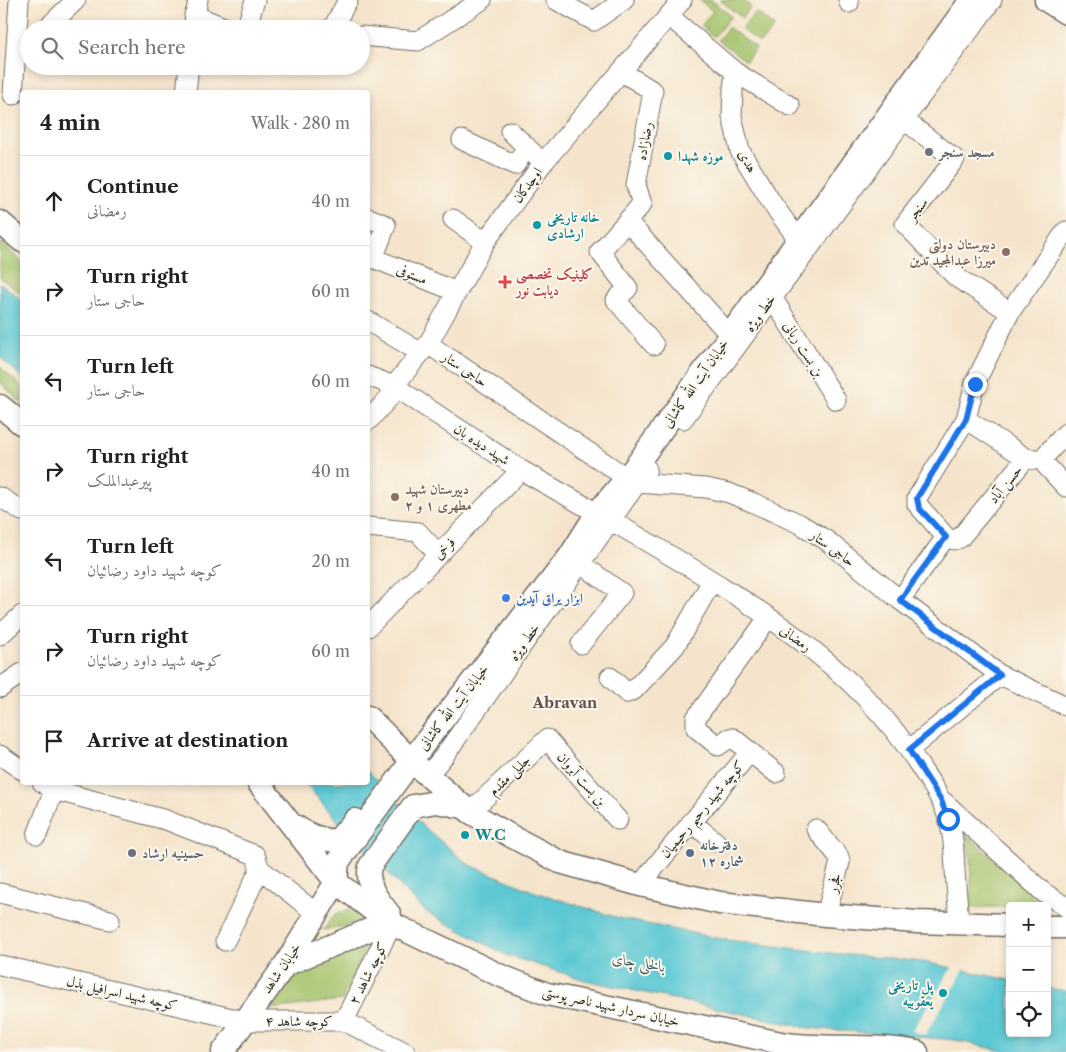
<!DOCTYPE html>
<meta charset="utf-8">
<style>
:root{--surface:#fff;--page:#f6f6f6;--text:#222;--muted:#767676;--line:#e0e0e0}
body{margin:0;font-family:"Libre Caslon Text",Amiri,serif;background:var(--page);color:var(--text)}
.controls{position:absolute;right:15px;bottom:15px;display:grid;overflow:hidden;border-radius:5px;box-shadow:0 2px 8px #0003}
.controls button{width:45px;height:45px;display:grid;place-items:center;padding:0;border:0;border-bottom:1px solid var(--line);background:var(--surface);color:var(--text);font:25px sans-serif}
.stop{position:absolute;width:15px;height:15px;margin:-11px;border:4px solid #1a73e8;border-radius:50%;background:#fff}
.stop.end{background:#1a73e8;border-color:#fff;box-shadow:0 1px 5px #0008}
.list{margin:0;padding:0;list-style:none}
h2{display:flex;justify-content:space-between;align-items:center;height:65px;margin:0;padding:0 20px;font-size:21px}
h2 small{font-size:16px;font-weight:400;color:var(--muted)}
.list li{display:grid;grid-template-columns:32px 1fr auto;gap:15px;align-items:center;box-sizing:border-box;height:90px;padding:0 20px;border-top:1px solid var(--line)}
.list b{display:block;font-size:19px;white-space:nowrap}
.list p{margin:0;font-size:16px;white-space:nowrap;color:var(--muted)}
.list em{font-size:16px;font-style:normal;color:var(--muted)}
.icon{flex:none;width:28px;height:28px;fill:none;stroke:currentColor;stroke-width:2;stroke-linecap:round;stroke-linejoin:round}
.map{position:relative;flex:none;width:1066px;height:1052px;overflow:hidden}
.search{position:absolute;background:var(--surface);box-shadow:0 2px 8px #0003;left:20px;top:20px;width:350px;height:55px;display:flex;align-items:center;gap:12px;box-sizing:border-box;padding:0 18px;border-radius:28px;color:var(--muted);font-size:19px}
.panel{position:absolute;background:var(--surface);box-shadow:0 2px 8px #0003;left:20px;top:90px;width:350px;height:695px;border-radius:5px}
.map>svg:first-child{display:block}
.green{fill:#a2c168;stroke:#66764a}
.water{fill:#5cc8d3;stroke:#447a7f}
.pier{fill:#f5e4cb}
.lines{fill:none;stroke-linecap:round;stroke-linejoin:round}
.minor-casing{stroke:#726c63;stroke-width:21}
.major-casing{stroke:#726c63;stroke-width:25}
.minor{stroke:#fff;stroke-width:19}
.major{stroke:#fff;stroke-width:22}
.route{stroke:#1a73e8;stroke-width:6}
.worship-dot{fill:#6b7280;stroke:#fbf7ec;stroke-width:2}
.culture-dot{fill:#0f9aa8;stroke:#fbf7ec;stroke-width:2}
.education-dot{fill:#8d6e63;stroke:#fbf7ec;stroke-width:2}
.health-dot{fill:#e0444e;stroke:#fbf7ec;stroke-width:2}
.shop-dot{fill:#3f7fe0;stroke:#fbf7ec;stroke-width:2}
.service-dot{fill:#5c6f8a;stroke:#fbf7ec;stroke-width:2}
.labels{text-anchor:middle;dominant-baseline:central;stroke-width:4;stroke-linejoin:round;paint-order:stroke}
.street-label{font-size:14px;fill:#2b2b2b;stroke:#fbf7ec}
.worship-label{font-size:14px;font-weight:bold;fill:#5b616d;stroke:#fbf7ec;text-anchor:start}
.culture-label{font-size:14px;font-weight:bold;fill:#0d838f;stroke:#fbf7ec;text-anchor:start}
.education-label{font-size:14px;font-weight:bold;fill:#785e54;stroke:#fbf7ec;text-anchor:end}
.health-label{font-size:14px;font-weight:bold;fill:#be3a42;stroke:#fbf7ec;text-anchor:start}
.shop-label{font-size:14px;font-weight:bold;fill:#366cbe;stroke:#fbf7ec;text-anchor:start}
.service-label{font-size:14px;font-weight:bold;fill:#4e5e75;stroke:#fbf7ec;text-anchor:start}
.neighbourhood-label{font-size:15px;font-weight:bold;fill:#6a4f4e;stroke:#fbf7ec}
.water-label{font-size:15px;font-style:italic;fill:#3a5a5d;stroke:#fbf7ec}
</style>
<div class="map">
<svg width="1066" height="1052" viewBox="0 0 1066 1052">
<rect width="100%" height="100%" fill="#fbf7ec"/>
<filter id="ink" filterUnits="userSpaceOnUse"><feTurbulence type="fractalNoise" baseFrequency=".02" numOctaves="2"/><feDisplacementMap in="SourceGraphic" scale="10" xChannelSelector="R" yChannelSelector="G"/><feConvolveMatrix kernelMatrix="1 2 1 2 8 2 1 2 1" color-interpolation-filters="sRGB"/></filter>
<filter id="wash" filterUnits="userSpaceOnUse"><feTurbulence type="fractalNoise" baseFrequency=".0096" numOctaves="4" result="noise"/><feDisplacementMap in="SourceGraphic" scale="20" xChannelSelector="R" yChannelSelector="G"/><feGaussianBlur stdDeviation="1.12" result="paint"/><feColorMatrix in="noise" values="0 0 0 0 0 0 0 0 0 0 0 0 0 0 0 0 0 1.4 0 .05"/><feComposite in="paint" operator="in"/></filter>
<g filter="url(#wash)">
<rect width="100%" height="100%" fill="#f5e4cb"/>
<path class="green" d="M699 0H711L731 16 714 37 701 26 713 11Z
M720 0H743L751 7 742 18Z
M756 12 775 27 760 43 741 29Z
M728 27 756 48 746 61 718 40Z
M0 241 22 262V294L0 278Z
M0 367 22 387V404L0 382Z
M966 834 1044 905 972 908 970 860Z
M353 910 372 921 324 930C333 915 335 911 353 910Z
M367 945 342 1000 272 1009 298 969Z"/>
<path class="water" d="M0 283 22 300V377L0 357Z
M368 771 424 827 468 864 535 892 622 919 727 940 830 953 924 962 1010 980V1033H1047V988L1066 991V1052H1006L955 1040 808 1028 585 980 506 955 426 912 341 825 305 783 368 782Z"/>
<path class="pier" d="M953 966 965 968 925 1035 912 1031Z"/>
</g>
<g filter="url(#ink)">
<g class="lines">
<defs>
<path id="minor" d="M556 0 594 21 624 0
M848 0 849 3
M194 15 229 29
M669 16 735 72 733 89 732 116 740 151 773 205 798 239
M46 29 76 0
M193 29 198 0
M246 29 255 0
M332 29 348 0
M361 36 418 41 482 0
M622 72 653 91 636 185 642 204 600 252 628 288 616 300 654 345
M735 72 790 106
M186 92 189 66
M13 95 19 0
M894 112 955 159 905 224 956 277 1010 312
M510 131 535 155
M462 140 515 165 527 147
M369 218 386 225 373 259
M453 219 485 242
M627 221 729 334
M1066 231 1010 312 975 383 966 419 917 498V504L946 537C952 540 955 541 960 538L1026 458 1041 460 1066 433
M368 256 457 292
M772 297 836 400
M368 321 421 353
M428 344 627 478
M368 376 394 386 521 470 597 513
M394 386 428 344 485 242 543 163 682 0
M683 419 992 0
M966 419 1026 458
M368 421 397 389
M1041 460 1066 487
M637 483 706 488 729 493 754 503 800 524 826 540 900 600 1000 675 1066 706
M0 497 22 511
M610 520C723 587 847 652 919 765 930 782 942 798 948 818 954 835 954 853 955 870 956 888 958 906 959 923
M368 527 418 532 438 554
M571 557 622 593 581 644
M900 600 946 537
M768 618 696 718V728L718 746 729 738H733L776 773
M368 627 521 470
M0 635 22 615
M610 677 627 693 634 690 675 646 712 581
M0 688 22 673
M909 750 1000 675
M0 755 22 770
M428 775 444 756 647 469
M42 782 54 790 166 820 255 855 260 869 317 914
M944 802 1043 892 1066 907
M470 812 547 739 618 820
M691 822 716 842
M816 829 839 857 840 862 826 915
M37 835 54 790
M640 885 750 752
M0 893 110 920
M225 941 260 869
M0 965 245 1021H344L405 1052
M344 1021 392 924"/>
<path id="major" d="M1046 0 1066 13
M0 222 22 241
M0 406 22 424
M368 717 419 768 470 812 511 836 560 862 640 885 720 903 826 915 917 922 1010 925
M258 782 336 882 388 922 499 975 547 994 781 1043C826 1050 872 1043 917 1052
M295 826C309 835 320 840 337 841L355 820
M390 915C378 900 365 885 370 866L413 806 436 802 463 807
M1047 927H1066
M285 965 388 922
M223 1052 285 965 336 882 338 862 426 741 570 556 597 513 627 478 971 0"/>
</defs>
<use href="#minor" class="minor-casing"/>
<use href="#major" class="major-casing"/>
<use href="#minor" class="minor"/>
<use href="#major" class="major"/>
</g>
</g>
<g class="lines" filter="url(#ink)">
<path class="route" d="M948 819 941 800 909 750 1000 675 900 600 946 537 919 508 917 498 966 419 975 384"/>
</g>
<g class="worship-dot">
<circle cx="929" cy="152" r="5"/>
<circle cx="132" cy="853" r="5"/>
</g>
<g class="culture-dot">
<circle cx="668" cy="156" r="5"/>
<circle cx="537" cy="225" r="5"/>
<circle cx="465" cy="835" r="5"/>
<circle cx="943" cy="993" r="5"/>
</g>
<g class="education-dot">
<circle cx="1006" cy="252" r="5"/>
<circle cx="395" cy="497" r="5"/>
</g>
<path class="health-dot" d="M502.5 274.5h5v5h5v5h-5v5h-5v-5h-5v-5h5z"/>
<circle class="shop-dot" cx="506" cy="598" r="5"/>
<circle class="service-dot" cx="690" cy="853" r="5"/>
<g class="labels">
<g class="street-label">
<text transform="translate(644 141) rotate(-80)">رضازاده</text>
<text transform="translate(748 161) rotate(61)">هدی</text>
<text transform="translate(527 185) rotate(-54)">اوچدکان</text>
<text transform="translate(917 209) rotate(-53)">سنجر</text>
<text transform="translate(412 274) rotate(22)">مستوفی</text>
<text transform="translate(760 313) rotate(-54)">خط ویژه</text>
<text transform="translate(804 349) rotate(58)">بن بست ربانی</text>
<text transform="translate(465 369) rotate(34)">حاجی ستار</text>
<text transform="translate(695 383) rotate(-55)">خیابان آیت الله کاشانی</text>
<text transform="translate(482 444) rotate(33)">شهید دیده بان</text>
<text transform="translate(1005 484) rotate(-51)">حسن آباد</text>
<text transform="translate(444 548) rotate(-46)">فرخی</text>
<text transform="translate(833 548) rotate(36)">حاجی ستار</text>
<text transform="translate(796 638) rotate(36)">رمضانی</text>
<text transform="translate(524 642) rotate(-55)">خط ویژه</text>
<text transform="translate(453 707) rotate(-52)">خیابان آیت الله کاشانی</text>
<text transform="translate(509 775) rotate(-44)">جلیلی مقدم</text>
<text transform="translate(582 779) rotate(49)">بن بست آبروان</text>
<text transform="translate(702 809) rotate(-50)">کوچه شهید رحیم رحیمیان</text>
<text transform="translate(834 883) rotate(-76)">فجرر</text>
<text transform="translate(281 968) rotate(-56)">خیابان شاهد</text>
<text transform="translate(368 973) rotate(-63)">کوچه شاهد ۲</text>
<text transform="translate(122 993) rotate(13)">کوچه شهید اسرافیل بذل</text>
<text transform="translate(611 1006) rotate(13)">خیابان سردار شهید ناصر پوستی</text>
<text x="299" y="1021">کوچه شاهد ۴</text>
</g>
<g class="worship-label">
<text x="939" y="152">مسجد سنجر</text>
<text x="142" y="853">حسینیه ارشاد</text>
</g>
<g class="culture-label">
<text x="678" y="156">موزه شهدا</text>
<text x="547" y="217">خانه تاریخی<tspan x="547" dy="16">ارشادی</tspan></text>
<text x="475" y="835">W.C</text>
<text x="933" y="985" text-anchor="end">پل تاریخی<tspan x="933" dy="16">یعقوبیه</tspan></text>
</g>
<g class="education-label">
<text x="996" y="244">دبیرستان دولتی<tspan x="996" dy="16">میرزا عبدالمجید تدین</tspan></text>
<text x="405" y="489" text-anchor="start">دبیرستان شهید<tspan x="405" dy="16">مطهری ۱ و ۲</tspan></text>
</g>
<g class="health-label">
<text x="516" y="274">کلینیک تخصصی<tspan x="516" dy="16">دیابت نور</tspan></text>
</g>
<g class="shop-label">
<text x="516" y="598">ابزار یراق آیدین</text>
</g>
<g class="service-label">
<text x="700" y="845">دفترخانه<tspan x="700" dy="16">شماره ۱۲</tspan></text>
</g>
<g class="neighbourhood-label">
<text x="565" y="702">Abravan</text>
</g>
<g class="water-label">
<text transform="translate(639 962) rotate(10)">بالخلی چای</text>
</g>
</g>
</svg>
<div class="controls">
<button>+</button>
<button>−</button>
<button><svg class="icon" aria-label="locate" viewBox="0 0 24 24"><circle cx="12" cy="12" r="6"/><path d="M12 2v4M12 18v4M2 12h4M18 12h4"/></svg></button>
</div>
<div class="stop" style="left:948px;top:819px"></div>
<div class="stop end" style="left:975px;top:384px"></div>
<div class="search"><svg class="icon" aria-label="search" viewBox="0 0 24 24"><circle cx="10" cy="10" r="6"/><path d="M15 15l6 6"/></svg>Search here</div>
<section class="panel">
<h2>4 min<small>Walk · 280 m</small></h2>
<ul class="list">
<li><svg class="icon" aria-label="ahead" viewBox="0 0 24 24"><path d="M12 20V5M6 11l6-6 6 6"/></svg><div><b>Continue</b><p>رمضانی</p></div><em>40 m</em></li>
<li><svg class="icon" aria-label="right" viewBox="0 0 24 24"><path d="M7 20v-9h11M14 6l5 5-5 5"/></svg><div><b>Turn right</b><p>حاجی ستار</p></div><em>60 m</em></li>
<li><svg class="icon" aria-label="left" viewBox="0 0 24 24"><path d="M17 20v-9H6M10 6l-5 5 5 5"/></svg><div><b>Turn left</b><p>حاجی ستار</p></div><em>60 m</em></li>
<li><svg class="icon" aria-label="right" viewBox="0 0 24 24"><path d="M7 20v-9h11M14 6l5 5-5 5"/></svg><div><b>Turn right</b><p>پیرعبدالملک</p></div><em>40 m</em></li>
<li><svg class="icon" aria-label="left" viewBox="0 0 24 24"><path d="M17 20v-9H6M10 6l-5 5 5 5"/></svg><div><b>Turn left</b><p>کوچه شهید داود رضائیان</p></div><em>20 m</em></li>
<li><svg class="icon" aria-label="right" viewBox="0 0 24 24"><path d="M7 20v-9h11M14 6l5 5-5 5"/></svg><div><b>Turn right</b><p>کوچه شهید داود رضائیان</p></div><em>60 m</em></li>
<li><svg class="icon" aria-label="arrive" viewBox="0 0 24 24"><path d="M6 21V4h12l-3 4 3 4H6"/></svg><div><b>Arrive at destination</b></div></li>
</ul>
</section>
</div>
